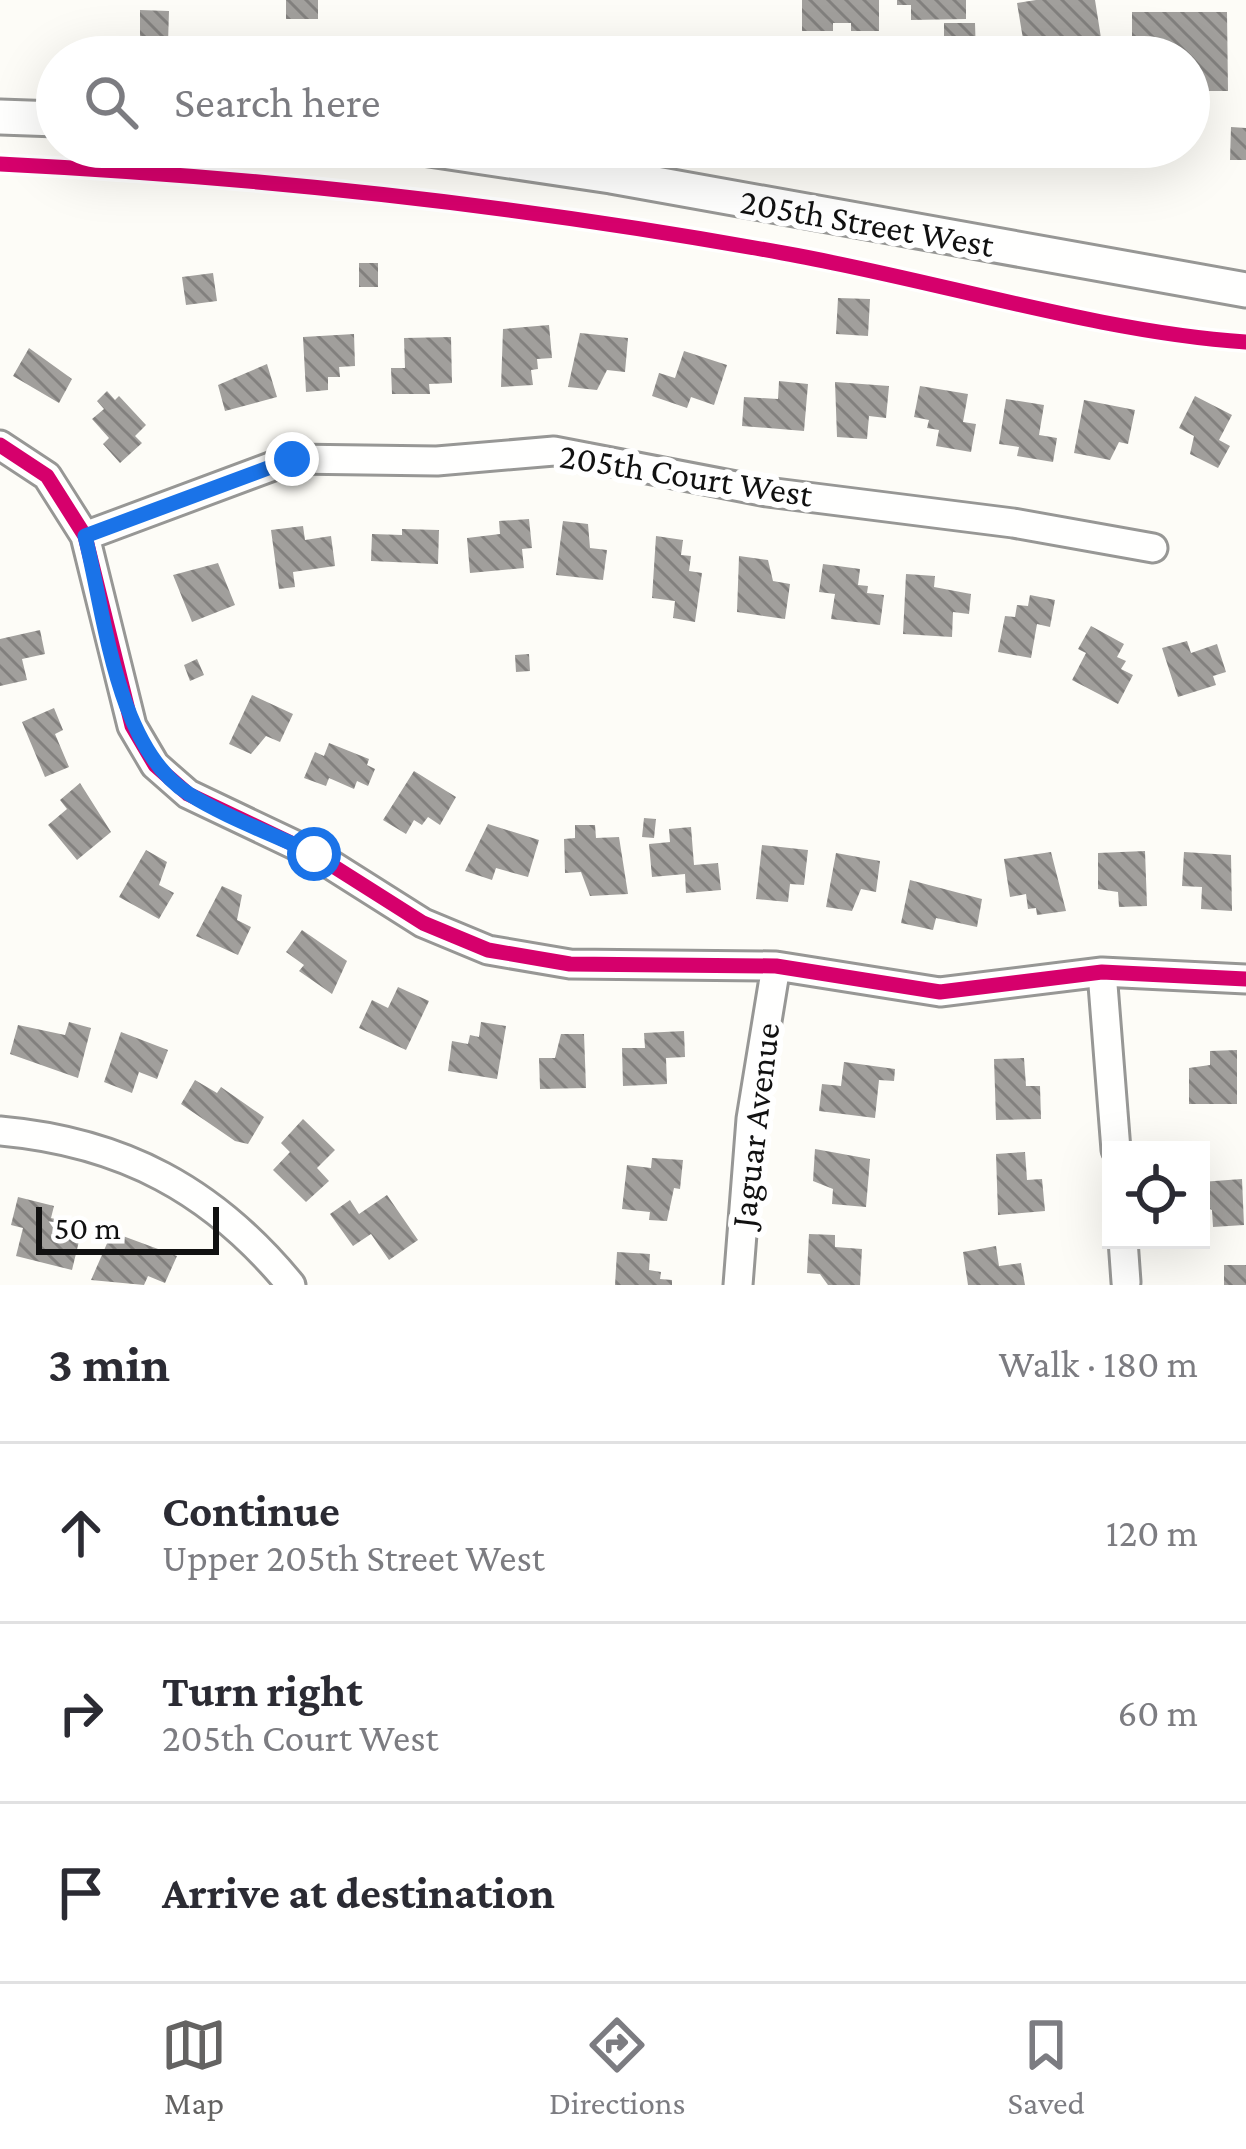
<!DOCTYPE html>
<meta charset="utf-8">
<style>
:root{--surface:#fff;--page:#f7f7f7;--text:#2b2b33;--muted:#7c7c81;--line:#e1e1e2;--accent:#646362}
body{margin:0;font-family:"Crimson Pro",serif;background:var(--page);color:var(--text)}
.controls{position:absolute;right:36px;bottom:36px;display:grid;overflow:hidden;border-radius:0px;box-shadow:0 12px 48px #0002}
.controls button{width:108px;height:108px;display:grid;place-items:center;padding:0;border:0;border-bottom:3px solid var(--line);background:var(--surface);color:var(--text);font:60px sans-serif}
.scale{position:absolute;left:36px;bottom:30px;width:183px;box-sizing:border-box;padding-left:12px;border:6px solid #111;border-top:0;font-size:33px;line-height:42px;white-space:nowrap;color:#111;-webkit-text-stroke:9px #fff;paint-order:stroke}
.stop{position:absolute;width:36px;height:36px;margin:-27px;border:9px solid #1a73e8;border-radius:50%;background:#fff}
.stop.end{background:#1a73e8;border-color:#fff;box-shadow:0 3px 12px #0008}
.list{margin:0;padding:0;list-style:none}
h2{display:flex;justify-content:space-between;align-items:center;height:156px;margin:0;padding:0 48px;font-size:51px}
h2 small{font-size:39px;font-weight:400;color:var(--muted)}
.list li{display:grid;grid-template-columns:78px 1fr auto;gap:36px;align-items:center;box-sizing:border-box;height:180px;padding:0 48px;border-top:3px solid var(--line)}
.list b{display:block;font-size:45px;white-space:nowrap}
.list p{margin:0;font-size:39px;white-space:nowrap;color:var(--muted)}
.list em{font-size:39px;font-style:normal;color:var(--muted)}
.icon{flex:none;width:66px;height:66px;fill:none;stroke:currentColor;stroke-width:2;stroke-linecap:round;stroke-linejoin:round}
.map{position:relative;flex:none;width:1246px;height:1285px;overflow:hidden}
.search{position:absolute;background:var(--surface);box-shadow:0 12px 48px #0002;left:36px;right:36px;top:36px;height:132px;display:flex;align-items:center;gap:30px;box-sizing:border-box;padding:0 42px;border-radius:66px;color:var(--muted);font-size:45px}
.sheet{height:696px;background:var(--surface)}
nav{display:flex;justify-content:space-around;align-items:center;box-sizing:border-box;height:168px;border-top:3px solid var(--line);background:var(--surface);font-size:33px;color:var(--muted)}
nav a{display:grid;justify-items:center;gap:6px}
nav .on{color:var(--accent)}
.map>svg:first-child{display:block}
.building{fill:url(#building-back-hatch)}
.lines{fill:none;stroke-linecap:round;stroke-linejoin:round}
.minor-casing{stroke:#979795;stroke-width:33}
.tertiary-casing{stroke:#979795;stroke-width:39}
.minor{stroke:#fffffe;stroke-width:27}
.tertiary{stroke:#fffffe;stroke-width:33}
.cycleway-casing{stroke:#fff;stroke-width:22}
.cycleway{stroke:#d6006c;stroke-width:15}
.route{stroke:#1a73e8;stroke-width:15}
.labels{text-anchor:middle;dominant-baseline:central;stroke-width:12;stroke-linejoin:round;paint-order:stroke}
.street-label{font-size:36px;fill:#111;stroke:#fff}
</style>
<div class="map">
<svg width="1246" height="1285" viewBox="0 0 1246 1285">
<defs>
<pattern id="building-back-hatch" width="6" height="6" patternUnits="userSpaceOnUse" patternTransform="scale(3)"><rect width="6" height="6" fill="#a19f9c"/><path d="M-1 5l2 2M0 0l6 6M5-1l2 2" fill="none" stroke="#82807e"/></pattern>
</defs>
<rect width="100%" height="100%" fill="#fdfcf7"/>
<path class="building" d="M286 0H318V19H286Z
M802 0H879V31H851V23H833V31H802Z
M897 0H966V19L911 20V5H897Z
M1036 0H1095L1101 38 1076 42 1077 47 1055 57H1019L1016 40 1023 39 1017 3Z
M140 10 169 11 168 43 140 42Z
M1132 12H1227L1228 91H1189V57H1132Z
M944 23H975L976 57H944Z
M1231 127 1246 128V160H1230Z
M359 263H378V287H359Z
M213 273 217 301 186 305 182 277Z
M838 298 870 299 868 336 836 334Z
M549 325 552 358 537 359 538 369 531 370 533 385 501 387 503 329Z
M580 333 628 338 625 372 607 370 597 390 568 387Z
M354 334 355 366 339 367 340 377H328V390L306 392 303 337Z
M451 337 452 383 429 384 430 394H392L391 368H405L404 338Z
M29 348 72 379 59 403 13 376Z
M684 351 727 365 714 405 691 397 687 408 652 396 659 373 675 378Z
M267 364 277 397 225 411 218 385Z
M779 381 808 384 804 431 742 426 744 397 778 399Z
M835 382 889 386 886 418 869 416 867 439 837 437Z
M920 386 968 394 963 422 976 424 971 452 936 446 939 430 927 428 929 420 914 417Z
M107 391 115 400 119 396 146 425 135 436 142 443 120 463 103 444 109 438 92 419 104 409 97 401Z
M1195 396 1232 415 1219 440 1230 446 1218 468 1190 454 1194 436 1179 428Z
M1006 399 1044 405 1039 435 1057 438 1053 462 1017 456 1019 447 999 444Z
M1084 400 1135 410 1128 444 1119 442 1110 460 1074 453Z
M529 519 532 548 522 549 524 568 470 573 467 538 500 534 499 521Z
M563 521 588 524 590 548 607 550 603 580 556 575Z
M303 526 305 540 331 536 335 566 293 572 295 587 279 589 271 530Z
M402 529 439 530 438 564 371 561 372 534 402 535Z
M656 536 683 540 681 555 691 556 689 571 702 573 695 622 673 618 675 601 652 598Z
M739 556 768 560 773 581 790 584 785 619 737 612Z
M218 563 235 605 192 622 173 575Z
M823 564 860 569 858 585 868 586 867 593 884 595 880 625 831 619 835 594 819 592Z
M906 574 935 576 934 587 971 594 969 614 953 612 952 637 903 634Z
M1030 595 1055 600 1050 627 1037 624 1031 658 998 652 1005 616 1015 617 1017 605 1028 606Z
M1091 626 1124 644 1117 657 1126 661 1121 669 1133 675 1118 704 1072 680 1086 653 1078 649Z
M40 630 45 654 22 659 27 680 0 686V639Z
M1187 641 1191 653 1217 644 1226 672 1213 676 1216 685 1178 697 1162 648Z
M529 654 530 671 516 672 515 655Z
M197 659 204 675 190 681 184 665Z
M252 695 293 714 280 742 266 736 251 754 229 744Z
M54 708 63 730 55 734 69 767 45 777 22 722Z
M329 743 369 759 367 765 375 769 368 786 357 781 354 789 329 778 326 786 304 778 315 752 324 756Z
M414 771 456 797 440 825 428 817 422 825 414 820 406 834 383 820Z
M80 783 111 832 77 860 48 825 67 809 60 800Z
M644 818 656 819 654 838 642 837Z
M488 824 539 840 528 877 496 868 492 880 465 871Z
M575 825H595L596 838 619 837 628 894 590 896 581 872 565 873 564 839 575 838Z
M691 827 694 865 718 863 721 890 686 893 685 874 652 877 649 844 670 842 669 829Z
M762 845 808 850 804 885 790 884 788 902 756 899Z
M146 850 167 862 159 885 174 893 159 919 119 897Z
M1145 851 1147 906 1119 907 1118 892 1098 889V853Z
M1051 852 1066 911 1037 915 1036 908 1028 909 1026 894 1010 897 1004 859Z
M1184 852 1231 855 1232 911 1201 909 1202 887 1182 886Z
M836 853 880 861 876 892 861 889 852 911 826 907Z
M910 880 982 899 977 927 936 918 933 930 901 923Z
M222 886 242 895 237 920 251 927 238 955 196 936Z
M302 930 347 961 332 994 299 971 304 965 286 952Z
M398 987 429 1001 406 1050 359 1028 372 1000 388 1008Z
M69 1022 91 1028 78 1078 10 1054 18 1025 65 1035Z
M481 1022 506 1026 497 1079 448 1071 452 1041 468 1044 470 1035 479 1037Z
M684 1031 685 1057 666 1058 667 1084 623 1086 622 1048H645L644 1033Z
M121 1032 168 1050 157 1079 139 1072 132 1093 104 1082Z
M561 1034H584L586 1088 540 1089 539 1058H555Z
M1237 1050V1104H1189V1068L1210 1065V1051Z
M1024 1058 1026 1086H1040L1041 1119 996 1120 994 1059Z
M844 1062 895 1069 894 1081 879 1080 875 1118 819 1111 822 1084 841 1086Z
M195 1080 217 1093 221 1087 264 1117 248 1144 235 1141 181 1104Z
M303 1119 335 1150 317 1168 329 1181 306 1202 273 1170 290 1152 281 1143Z
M815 1149 870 1159 866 1207 832 1204 833 1189 813 1181Z
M1025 1152 1027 1180 1042 1179 1045 1211 998 1215 996 1154Z
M652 1158 683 1160 680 1189 674 1188 667 1221 649 1220 650 1212 622 1209 627 1165 651 1168Z
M1242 1179 1244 1225 1213 1227 1212 1210 1201 1205V1182Z
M387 1195 418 1240 389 1260 371 1234 353 1246 330 1214 350 1200 359 1214Z
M18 1197 54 1206 51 1218 67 1222 65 1233 80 1237 72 1270 16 1256 23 1228 11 1225Z
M112 1232 177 1256 165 1283 148 1276 144 1285 91 1280Z
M809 1234 835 1235V1247L862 1249 860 1285H828L820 1274 807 1273Z
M996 1246 999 1266 1021 1263 1025 1285H968L963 1252Z
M617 1252 650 1254 649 1270 661 1272 660 1279 672 1280V1285H615Z
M1224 1265H1246V1285H1224Z"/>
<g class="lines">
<defs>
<path id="minor" d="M0 445 47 476 85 536 132 726 155 765 188 794 314 854 423 923 488 950 570 964 776 966 940 992 1102 972 1246 979
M85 536 292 459 437 461 554 451 767 492 1013 523 1153 548
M1102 972 1116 1150
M0 1131C123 1142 213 1190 291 1285
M1123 1240 1126 1282
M738 1285 751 1119 776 966"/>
<path id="tertiary" d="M0 117 57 119
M416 147 611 176 1246 290"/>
</defs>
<use href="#minor" class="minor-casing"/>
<use href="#tertiary" class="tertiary-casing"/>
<use href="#minor" class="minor"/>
<use href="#tertiary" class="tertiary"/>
<defs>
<path id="cycleway" d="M0 164C262 177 525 206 783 253 932 279 1097 332 1246 342
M0 445 47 476 85 536 132 726 155 765 188 794 314 854 423 923 488 950 570 964 776 966 940 992 1102 972 1246 979"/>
</defs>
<use href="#cycleway" class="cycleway-casing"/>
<use href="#cycleway" class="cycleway"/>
</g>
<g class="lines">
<path class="route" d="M292 459 85 536C105 615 116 748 189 794 227 818 273 834 314 854"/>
</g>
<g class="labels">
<g class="street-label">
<text transform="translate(867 223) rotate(10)">205th Street West</text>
<text transform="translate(686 475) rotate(9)">205th Court West</text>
<text transform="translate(755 1125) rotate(-83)">Jaguar Avenue</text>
</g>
</g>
</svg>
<div class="controls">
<button><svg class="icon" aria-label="locate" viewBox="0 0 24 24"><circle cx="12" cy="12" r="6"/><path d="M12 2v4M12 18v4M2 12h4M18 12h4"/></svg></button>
</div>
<div class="scale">50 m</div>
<div class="stop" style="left:314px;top:854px"></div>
<div class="stop end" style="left:292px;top:459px"></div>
<div class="search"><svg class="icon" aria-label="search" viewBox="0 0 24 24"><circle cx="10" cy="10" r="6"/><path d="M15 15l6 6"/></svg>Search here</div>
</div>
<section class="sheet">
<h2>3 min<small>Walk · 180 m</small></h2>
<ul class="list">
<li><svg class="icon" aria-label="ahead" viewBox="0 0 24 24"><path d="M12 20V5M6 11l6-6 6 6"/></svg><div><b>Continue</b><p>Upper 205th Street West</p></div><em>120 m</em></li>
<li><svg class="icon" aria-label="right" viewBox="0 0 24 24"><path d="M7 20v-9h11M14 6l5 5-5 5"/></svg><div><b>Turn right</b><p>205th Court West</p></div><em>60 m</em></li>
<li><svg class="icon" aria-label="arrive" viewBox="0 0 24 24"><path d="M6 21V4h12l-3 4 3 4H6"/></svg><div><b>Arrive at destination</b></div></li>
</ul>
</section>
<nav>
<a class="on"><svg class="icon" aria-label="map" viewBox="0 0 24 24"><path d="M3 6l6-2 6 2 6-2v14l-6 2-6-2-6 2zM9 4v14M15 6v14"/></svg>Map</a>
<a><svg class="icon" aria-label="directions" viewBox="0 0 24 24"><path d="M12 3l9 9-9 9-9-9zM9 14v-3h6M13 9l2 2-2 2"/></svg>Directions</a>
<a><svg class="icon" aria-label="saved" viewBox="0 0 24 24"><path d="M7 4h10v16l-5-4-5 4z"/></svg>Saved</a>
</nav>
